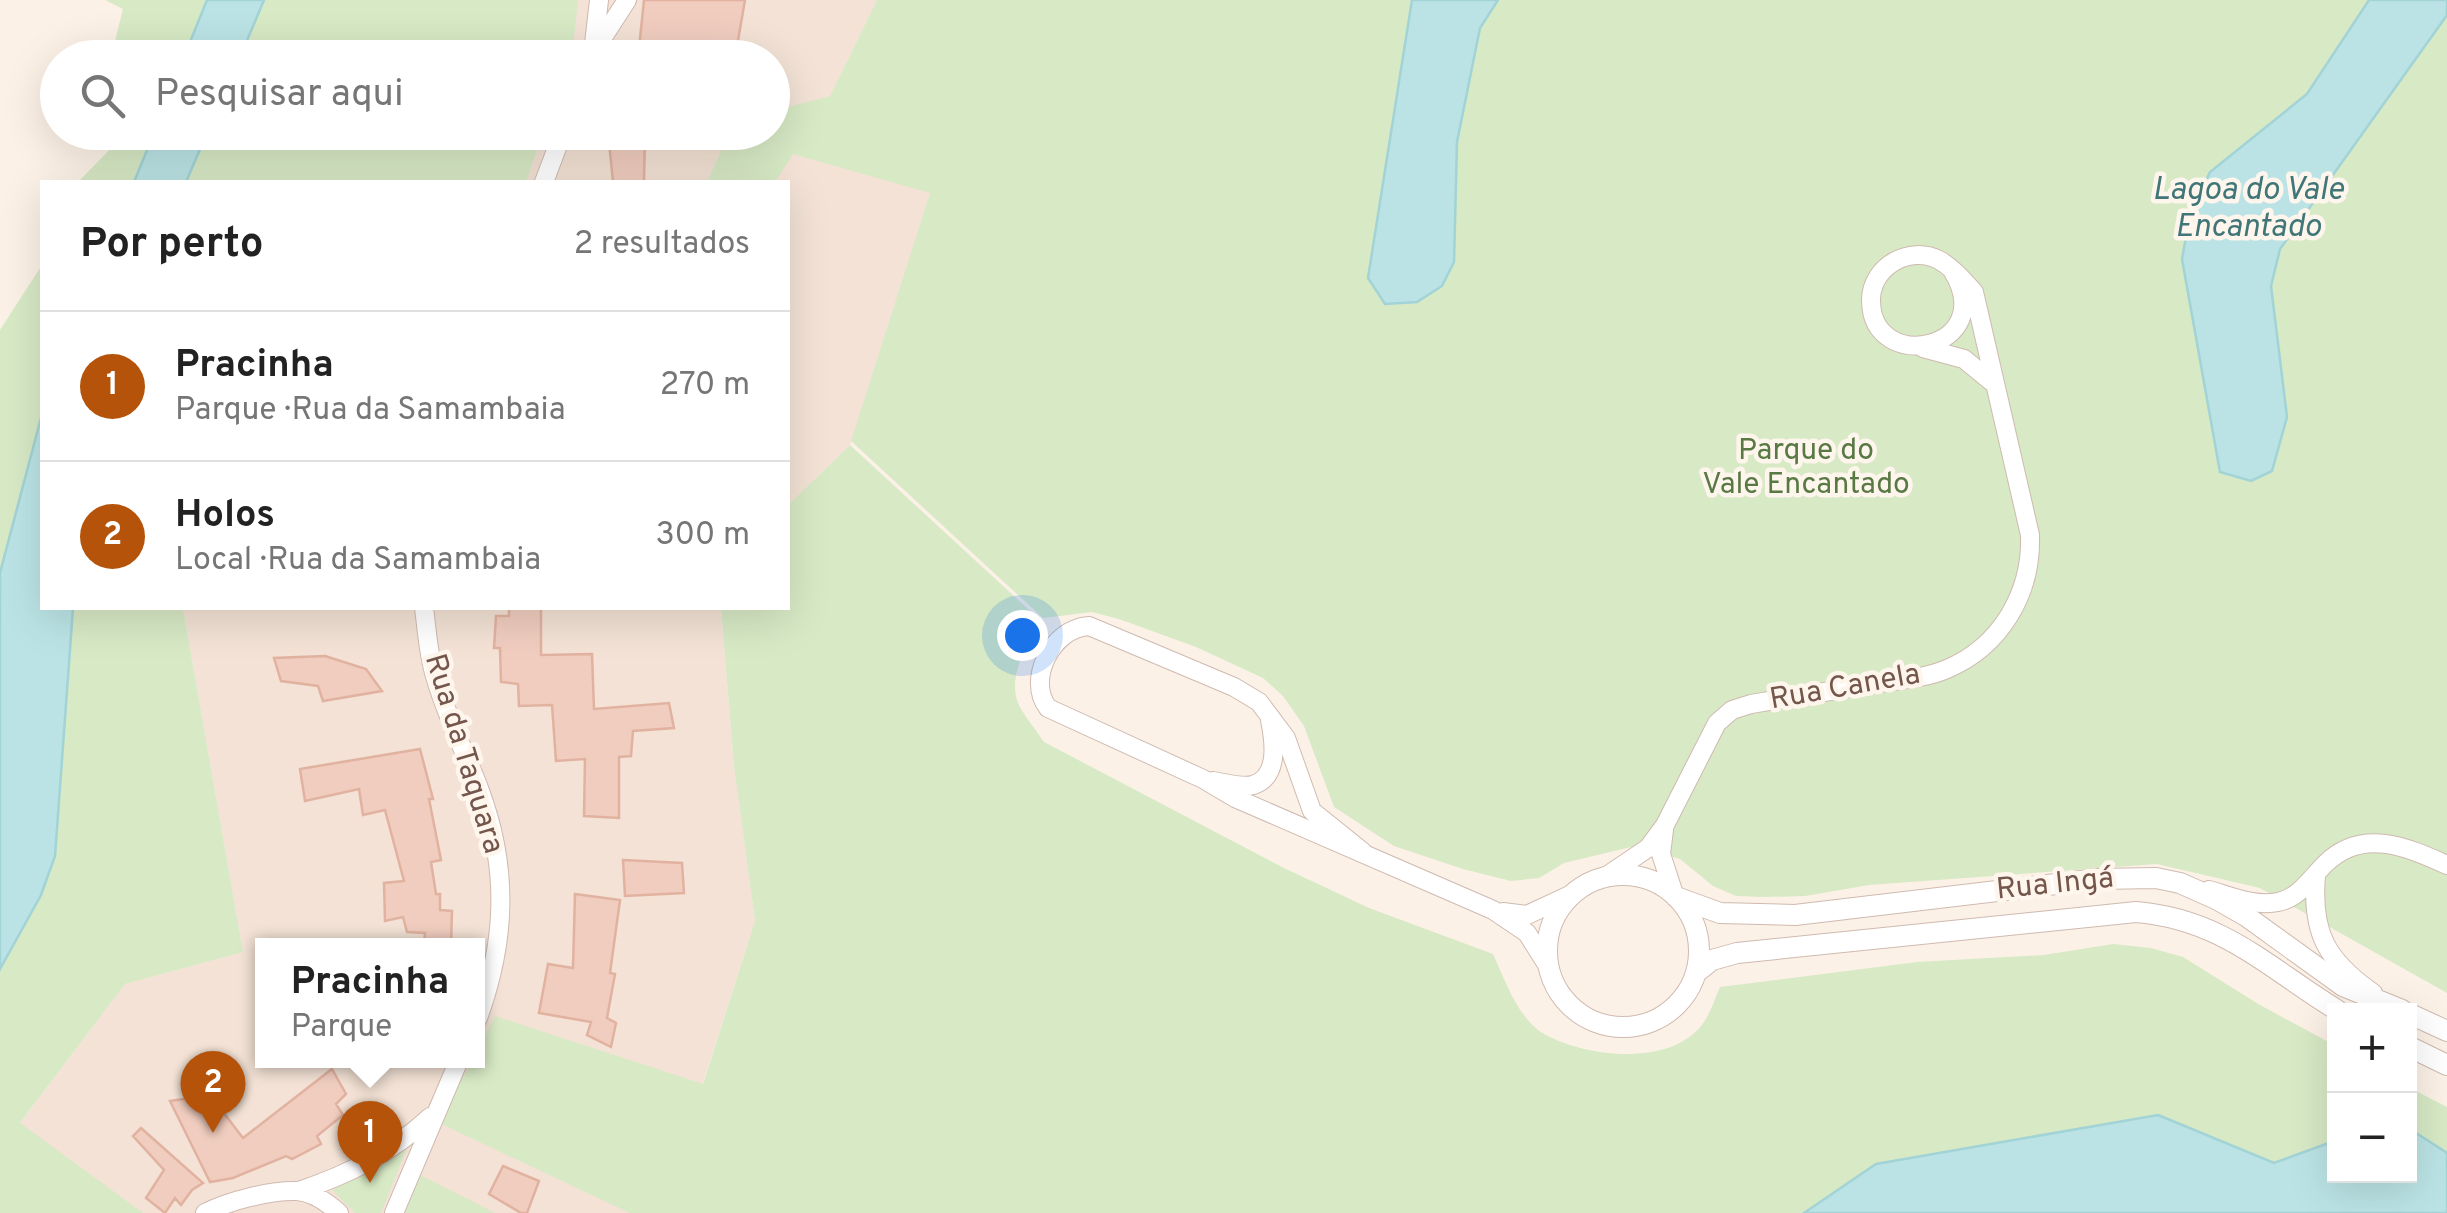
<!DOCTYPE html>
<html lang="pt">
<meta charset="utf-8">
<style>
:root{--surface:#fff;--page:#f6f6f6;--text:#222;--muted:#767676;--line:#e0e0e0;--accent:#b45309}
body{margin:0;font-family:Overpass,sans-serif;background:var(--page);color:var(--text)}
.controls{position:absolute;right:30px;bottom:30px;display:grid;overflow:hidden;border-radius:0px;box-shadow:0 10px 40px #0002}
.controls button{width:90px;height:90px;display:grid;place-items:center;padding:0;border:0;border-bottom:2px solid var(--line);background:var(--surface);color:var(--text);font:50px sans-serif}
.you{position:absolute;left:1022px;top:635px;width:35px;height:35px;margin:-25px;border:8px solid #fff;border-radius:50%;background:#1a73e8;box-shadow:0 0 0 15px #1a73e833}
.badge{display:grid;place-items:center;width:65px;height:65px;border-radius:50%;background:var(--accent);color:#fff;font-size:32px;font-weight:700}
.pin{position:absolute;translate:-50% -82px;filter:drop-shadow(0 2px 5px #0008)}
.pin::after{content:'';position:absolute;top:52px;width:35px;height:30px;background:inherit;clip-path:polygon(0 0,100% 0,50% 100%)}
.popup{position:absolute;left:255px;top:938px;width:230px;height:130px;box-sizing:border-box;display:grid;place-content:center;border-radius:0px;background:var(--surface);filter:drop-shadow(0 2px 8px #0005);font-size:32px;white-space:nowrap;color:var(--muted)}
.popup b{font-size:38px;color:var(--text)}
.popup::after{content:'';position:absolute;left:50%;top:100%;margin-left:-20px;border:20px solid transparent;border-top-color:var(--surface)}
.list{margin:0;padding:0;list-style:none}
h2{display:flex;justify-content:space-between;align-items:center;height:130px;margin:0;padding:0 40px;font-size:42px}
h2 small{font-size:32px;font-weight:400;color:var(--muted)}
.list li{display:grid;grid-template-columns:65px 1fr auto;gap:30px;align-items:center;box-sizing:border-box;height:150px;padding:0 40px;border-top:2px solid var(--line)}
.list b{display:block;font-size:38px;white-space:nowrap}
.list p{margin:0;font-size:32px;white-space:nowrap;color:var(--muted)}
.list em{font-size:32px;font-style:normal;color:var(--muted)}
.icon{flex:none;width:55px;height:55px;fill:none;stroke:currentColor;stroke-width:2;stroke-linecap:round;stroke-linejoin:round}
.map{position:relative;flex:none;width:2447px;height:1213px;overflow:hidden}
.search{position:absolute;background:var(--surface);box-shadow:0 10px 40px #0002;left:40px;top:40px;width:750px;height:110px;display:flex;align-items:center;gap:25px;box-sizing:border-box;padding:0 35px;border-radius:55px;color:var(--muted);font-size:38px}
.panel{position:absolute;background:var(--surface);box-shadow:0 10px 40px #0002;left:40px;top:180px;width:750px;height:430px;border-radius:0px}
.map>svg:first-child{display:block}
.residential{fill:#f3e2d5;fill-rule:evenodd}
.green{fill:#d7e9c5}
.water{fill:#bbe3e5;stroke:#a2d3d6;stroke-width:2.5}
.building{fill:#f0cdbf;stroke:#e2b2a0;stroke-width:2.5}
.lines{fill:none;stroke-linecap:round;stroke-linejoin:round}
.minor-casing{stroke:#cfbab0;stroke-width:20}
.tertiary-casing{stroke:#cfbab0;stroke-width:22}
.minor{stroke:#fff;stroke-width:18}
.tertiary{stroke:#fff;stroke-width:20}
.labels{text-anchor:middle;dominant-baseline:central;stroke-width:9;stroke-linejoin:round;paint-order:stroke}
.park-label{font-size:30px;fill:#597944;stroke:#fef5ec}
.street-label{font-size:30px;fill:#74564c;stroke:#fef5ec}
.water-label{font-size:32px;font-style:italic;fill:#407678;stroke:#fef5ec}
</style>
<div class="map">
<svg width="2447" height="1213" viewBox="0 0 2447 1213">
<rect width="100%" height="100%" fill="#fcf1e6"/>
<path class="residential" d="M405 0H877L830 96 942 156 850 445 788 505V182H327L349 133 772 132V58L380 57Z
M183 608H721L734 766 755 921 661 1213H0V1150L125 984 243 952ZM262 946H478V1060H262Z"/>
<path class="green" d="M105 0H207L184 58 111 57 123 9Z
M264 0H578L572 57 240 58Z
M877 0H1412L1368 278 1454 262 1457 142 1480 28 1498 0H2369L2307 94 2210 172 2182 259 2220 472 2251 481 2287 417 2271 286 2280 249 2447 15V993L2260 888 2157 864 1869 885 1805 896 1764 897 1736 896 1713 886 1680 859 1635 846 1564 863 1539 878 1511 881 1463 869 1394 846 1334 807 1304 726 1283 696 1263 678 1196 647 1119 619 1092 612 1043 618 851 441 930 193 793 154 775 182H707L729 133 772 132 773 111 830 96Z
M126 133H154L134 182H78Z
M207 133H543L526 182H186Z
M42 265V414L0 573V330Z
M850 445 1040 620C1027 646 1004 680 1021 709 1028 721 1037 731 1044 742L1284 868 1369 908 1493 954C1505 980 1517 1016 1541 1032 1583 1058 1673 1068 1704 1022 1711 1012 1715 998 1720 987L1917 962 2044 955 2113 944 2151 948 2183 957 2260 1005 2334 1045V1141L2274 1163 2158 1116 1876 1164 1804 1213H630L435 1121 473 1061 478 1060V1051L495 1016 703 1084 755 921 734 766 721 608H788V505Z
M73 608H183L243 952 125 984 20 1123 143 1213H0V969L41 895 55 856Z
M2410 1088 2447 1107V1153L2410 1129Z
M407 1148 381 1213H355L332 1190 386 1163Z
M418 1174 495 1213H403Z"/>
<path class="water" d="M207 0H264L240 57H184Z
M1412 0H1498L1480 28 1457 142 1454 262 1442 286 1417 302 1385 304 1368 278Z
M2369 0H2447V15L2280 249 2271 286 2287 417 2272 471 2251 481 2220 472 2182 259 2190 215 2210 172 2307 94Z
M154 133H207L186 182H134Z
M42 414V608H73L55 856 41 895 0 969V573Z
M2158 1115 2274 1163 2334 1141V1176H2410V1129L2447 1153V1213H1804L1876 1164Z"/>
<path class="building" d="M644 0H745L735 58H638Z
M608 132H645L644 182H613Z
M509 608H541V655L592 654 594 709 669 703 674 728 633 731 631 756 619 757V818L584 816 585 759 556 761 552 705 519 706 518 684 501 682 500 648H494L496 616H509Z
M325 656 366 669 382 691 323 701 318 686 281 681 274 658Z
M420 749 433 799H429L441 860 431 862 436 894H440V910L452 911 451 945 424 944 425 933 407 932 403 917 385 921 384 883 404 881 385 810 363 815 359 789 305 801 300 769Z
M623 860 682 863 684 893 625 896Z
M575 894 620 900 610 973 615 974 607 1018 616 1023 611 1047 587 1035 591 1022 539 1013 548 964 573 968Z
M332 1069 346 1094 336 1104 343 1115 317 1136 321 1144 292 1159 286 1156 233 1178 210 1182 170 1101 210 1095 243 1138Z
M141 1128 203 1183 192 1190 181 1205 175 1198 165 1213 146 1198 164 1170 133 1136Z
M503 1166 539 1181 527 1213H521L489 1194Z"/>
<g class="lines">
<defs>
<path id="minor" d="M594 44 599 0
M594 51 627 0
M544 182 563 132
M1923 348 1964 359 1992 382
M424 608C427 630 428 654 435 676 446 716 466 753 480 791 509 869 506 941 478 1018
M1213 781C1225 783 1242 788 1253 785 1280 777 1274 740 1270 720
M1664 830 1661 854 1674 894
M1363 852 1312 811 1286 738 1259 702 1234 687 1089 626C1052 628 1026 680 1048 708L1203 779 1235 798 1493 910 1527 933 1549 968
M2316 876C2311 933 2327 961 2373 993
M1605 877 1648 848 1665 825 1717 723 1732 710 1751 704C1793 697 1836 690 1879 683 1901 680 1926 678 1947 669 2001 646 2032 593 2030 535L1974 292C1964 281 1952 267 1939 260 1910 245 1872 266 1871 299 1870 377 2002 350 1952 270
M2209 890C2230 896 2256 907 2278 902 2299 898 2311 878 2325 864 2362 827 2407 847 2447 865
M1503 912 1527 915 1572 894
M299 1191C349 1174 390 1154 430 1117
M205 1213C228 1201 271 1190 297 1191 312 1192 328 1203 339 1213
M394 1213 459 1060"/>
<path id="tertiary" d="M1547 951a76 76 0 1 1 152 0a76 76 0 1 1-152 0Z
M1676 897 1720 913 1795 915 2098 879 2156 878 2180 883 2216 899 2246 916 2343 986 2402 1010
M1697 972 1712 960 1737 953 2136 912C2222 919 2267 967 2337 1010
M2410 1014 2447 1031
M2410 1047 2447 1065"/>
</defs>
<use href="#minor" class="minor-casing"/>
<use href="#tertiary" class="tertiary-casing"/>
<use href="#minor" class="minor"/>
<use href="#tertiary" class="tertiary"/>
</g>
<g class="labels">
<g class="park-label">
<text x="1806" y="451">Parque do<tspan x="1806" dy="34">Vale Encantado</tspan></text>
</g>
<g class="street-label">
<text transform="translate(1845 688) rotate(-10)">Rua Canela</text>
<text transform="translate(463 754) rotate(73)">Rua da Taquara</text>
<text transform="translate(2055 885) rotate(-6)">Rua Ingá</text>
</g>
<g class="water-label">
<text x="2248" y="191">Lagoa do Vale<tspan x="2248" dy="37">Encantado</tspan></text>
</g>
</g>
</svg>
<div class="controls">
<button>+</button>
<button>−</button>
</div>
<div class="you"></div>
<div class="pin badge" style="left:370px;top:1183px">1</div>
<div class="popup"><b>Pracinha</b>Parque</div>
<div class="pin badge" style="left:213px;top:1133px">2</div>
<div class="search"><svg class="icon" aria-label="search" viewBox="0 0 24 24"><circle cx="10" cy="10" r="6"/><path d="M15 15l6 6"/></svg>Pesquisar aqui</div>
<section class="panel">
<h2>Por perto<small>2 resultados</small></h2>
<ul class="list">
<li><span class="badge">1</span><div><b>Pracinha</b><p>Parque · Rua da Samambaia</p></div><em>270 m</em></li>
<li><span class="badge">2</span><div><b>Holos</b><p>Local · Rua da Samambaia</p></div><em>300 m</em></li>
</ul>
</section>
</div>
